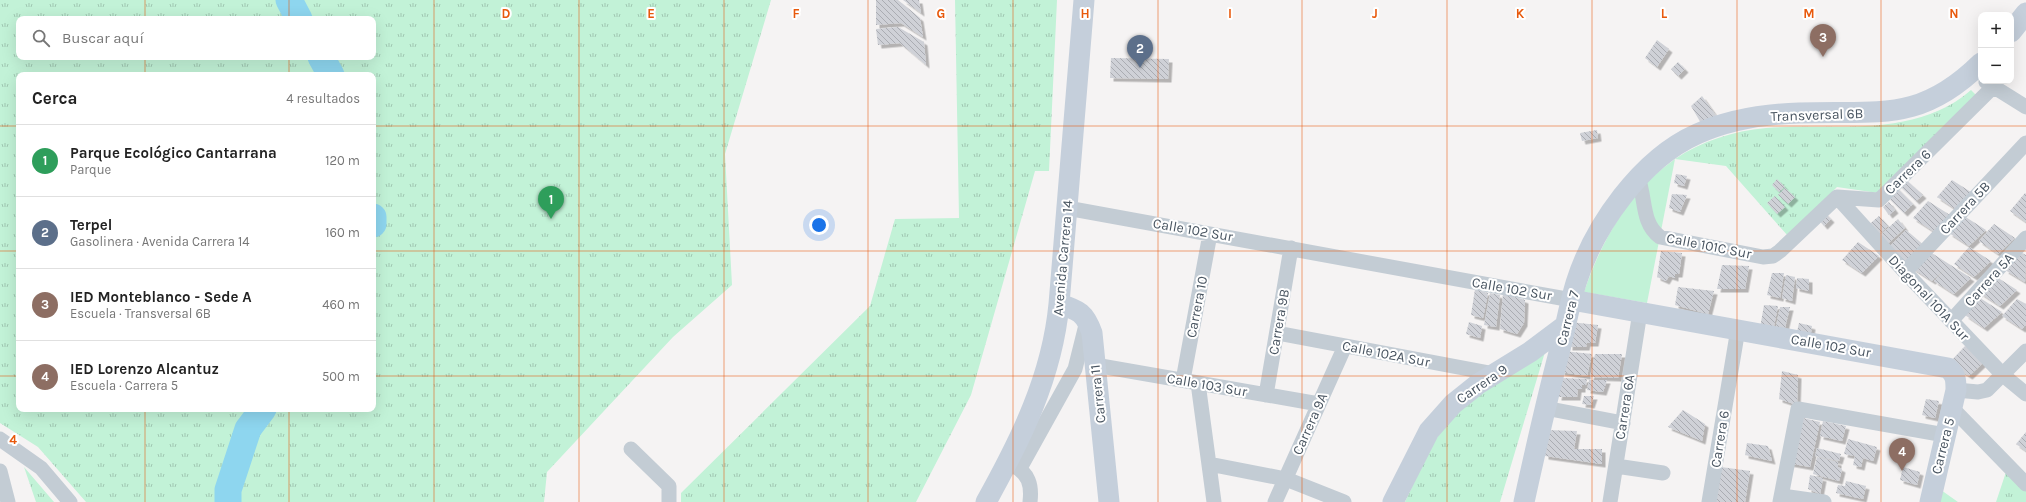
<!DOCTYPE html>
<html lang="es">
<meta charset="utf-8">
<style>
:root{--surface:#fff;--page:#f2f2f2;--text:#222;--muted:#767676;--line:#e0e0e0;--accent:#1668eb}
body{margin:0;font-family:Karla,sans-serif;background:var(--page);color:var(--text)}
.controls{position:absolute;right:12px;top:12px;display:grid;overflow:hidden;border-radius:8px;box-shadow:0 4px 16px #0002}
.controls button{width:36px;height:36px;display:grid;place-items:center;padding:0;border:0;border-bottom:1px solid var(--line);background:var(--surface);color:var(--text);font:20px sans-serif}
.you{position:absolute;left:819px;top:225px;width:14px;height:14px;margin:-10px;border:3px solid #fff;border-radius:50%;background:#1a73e8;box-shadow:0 0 0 6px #1a73e833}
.badge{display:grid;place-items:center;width:26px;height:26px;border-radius:50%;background:var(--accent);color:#fff;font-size:13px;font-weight:700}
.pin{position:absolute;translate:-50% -33px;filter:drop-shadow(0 1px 2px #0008)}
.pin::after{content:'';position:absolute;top:21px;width:14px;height:12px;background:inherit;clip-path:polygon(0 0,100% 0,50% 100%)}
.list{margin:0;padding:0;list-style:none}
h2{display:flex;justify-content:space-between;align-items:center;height:52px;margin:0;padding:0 16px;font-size:17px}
h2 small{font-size:13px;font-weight:400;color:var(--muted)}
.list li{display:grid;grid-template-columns:26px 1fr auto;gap:12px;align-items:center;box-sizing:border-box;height:72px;padding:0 16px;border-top:1px solid var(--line)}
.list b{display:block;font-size:15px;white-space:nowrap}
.list p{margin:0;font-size:13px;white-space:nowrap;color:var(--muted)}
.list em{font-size:13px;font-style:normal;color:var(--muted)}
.icon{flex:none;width:22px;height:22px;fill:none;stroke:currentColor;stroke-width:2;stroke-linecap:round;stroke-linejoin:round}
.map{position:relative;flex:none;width:2026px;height:502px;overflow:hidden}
.search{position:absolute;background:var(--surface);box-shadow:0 4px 16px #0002;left:16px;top:16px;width:360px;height:44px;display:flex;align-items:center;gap:10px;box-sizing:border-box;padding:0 14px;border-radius:8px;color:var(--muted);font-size:15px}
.panel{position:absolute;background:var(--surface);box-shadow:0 4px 16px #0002;left:16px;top:72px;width:360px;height:340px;border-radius:8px}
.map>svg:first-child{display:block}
.grass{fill:#c2f2d7}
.park{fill:url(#park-tufts);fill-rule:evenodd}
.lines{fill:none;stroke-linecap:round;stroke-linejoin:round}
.river{stroke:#8ed6ef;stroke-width:27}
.building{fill:url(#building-back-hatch);filter:url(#shadow)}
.street{stroke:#c3ccd4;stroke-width:15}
.secondary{stroke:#c5cfdb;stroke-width:21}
.grid{fill:none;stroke:#e8590c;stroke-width:1;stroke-opacity:0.55}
.labels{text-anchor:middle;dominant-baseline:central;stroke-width:4;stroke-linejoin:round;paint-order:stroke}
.street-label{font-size:14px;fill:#495561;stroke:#fff}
.grid-label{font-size:13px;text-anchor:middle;font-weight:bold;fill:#e8590c;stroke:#fff;stroke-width:4;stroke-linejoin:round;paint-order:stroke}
</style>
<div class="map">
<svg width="2026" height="502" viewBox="0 0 2026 502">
<defs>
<pattern id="park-tufts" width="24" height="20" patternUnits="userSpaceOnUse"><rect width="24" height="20" fill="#c2f2d7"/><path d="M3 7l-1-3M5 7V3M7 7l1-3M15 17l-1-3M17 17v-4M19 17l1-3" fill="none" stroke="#a0c7b2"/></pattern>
<pattern id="building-back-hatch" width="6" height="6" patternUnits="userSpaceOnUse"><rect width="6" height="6" fill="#cfd1d7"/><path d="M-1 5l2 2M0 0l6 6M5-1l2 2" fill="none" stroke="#aaacb2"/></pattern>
<filter id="shadow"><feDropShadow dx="3.5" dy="3.5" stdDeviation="0" flood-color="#0004"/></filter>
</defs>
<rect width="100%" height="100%" fill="#f5f3f3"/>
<path class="grass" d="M1675 159 1647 303 1584 292C1598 251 1618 212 1648 181 1656 173 1666 166 1675 159Z"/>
<path class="park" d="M0 0H771L725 154 732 285 673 337 547 472 544 502H86L38 447 0 423ZM19 19H373V57H19ZM19 75H373V409H19Z
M955 0H1057L1049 171H1035L971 395 916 502H681V493L870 306 895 219 959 218Z
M1971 90 1976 95 1878 193 1837 187 1788 236 1726 166 1675 159C1702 141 1733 131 1766 128 1835 123 1915 139 1971 90Z
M1545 352 1500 502H1405C1418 475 1430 442 1451 419 1477 392 1514 373 1545 352Z
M2008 466 2026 484V502H1996Z
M24 467 54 502H36Z
M1941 490 1958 502H1939Z"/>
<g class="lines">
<path class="river" d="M289 0 299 19
M321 57 331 75
M373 217V224
M228 502V490L248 429 263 409"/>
</g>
<path class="building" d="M876 0H898L920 18 923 37 901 23 876 25Z
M903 0H919L921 13Z
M898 27 924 42 926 65 900 43 878 45 876 29Z
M1657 40 1669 49 1657 67 1645 58Z
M1111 58 1169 59 1168 79 1110 78Z
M1678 62 1685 69 1678 76 1671 69Z
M1702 96 1717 117 1702 125 1691 106Z
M1597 130 1598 138 1582 141 1580 133Z
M1676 174 1687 176 1684 186 1674 183Z
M1904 178 1923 195 1916 201 1898 184Z
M1777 179 1785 187 1779 192 1772 185Z
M1952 180 1974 194 1957 210 1937 197Z
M1896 187 1913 204 1904 213 1887 196Z
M1785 188 1795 197 1788 204 1778 195Z
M2025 193 2026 194V222L2010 211Z
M1672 194 1687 195 1680 212 1669 208Z
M1775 196 1785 207 1777 214 1767 203Z
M1928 201 1950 215 1933 231 1913 218Z
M1889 202 1895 210 1889 215 1883 207Z
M1824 212 1831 219 1824 226 1818 219Z
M1879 216 1888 226 1876 237 1866 227Z
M1964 216 1986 230 1969 246 1949 233Z
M1898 219 1905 228 1884 247 1876 239Z
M1994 224 2015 238 1998 254 1979 241Z
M1906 230 1926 247 1905 268 1887 249Z
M1858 242 1879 256 1862 273 1842 260Z
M1969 247 1991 261 1974 277 1954 264Z
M1927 250 1971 278 1954 294 1934 281 1947 267 1932 281 1912 268Z
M1661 251 1682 253 1679 274H1675V278L1669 276 1666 281 1657 277Z
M2020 252 2026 255 2025 282 2005 270Z
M1722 265 1749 266 1745 289H1717Z
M1772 273H1784L1780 298 1767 295Z
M1786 275 1795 277 1792 301 1782 298Z
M1995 276 2017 290 2000 306 1980 293Z
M1797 278 1809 279V291L1796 288Z
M1678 287 1714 291 1708 314 1675 305Z
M1475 289 1488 293 1483 318 1471 315Z
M1490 293 1500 295 1496 327 1484 325Z
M1503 293 1525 300 1524 323 1517 334 1500 329Z
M1980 298 2002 312 1984 328 1965 315Z
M2017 299 2026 304V325L2022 329 2002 316Z
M1764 305 1778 306 1773 331 1760 328Z
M1780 307H1790L1784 332 1775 331Z
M1469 322 1482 326 1480 338 1466 334Z
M1570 322 1598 325 1595 343H1587L1586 347H1569Z
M1799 323 1812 326 1810 339 1796 336Z
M1965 346 1986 360 1969 376 1949 363Z
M1563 351 1592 354 1587 376 1561 372Z
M1595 354H1622L1618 378 1590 377Z
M1782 371 1798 375 1797 405 1779 399Z
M1561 378 1587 379 1586 385H1582V389H1578L1577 397H1558Z
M1589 380H1607L1603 392 1587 390Z
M1584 396H1594L1591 405 1582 404Z
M1926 399 1939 401 1935 418 1922 415Z
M1683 410 1705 424 1702 441 1668 427Z
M1799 417 1820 422 1810 467 1788 463Z
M1823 421 1846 426 1842 441 1820 436Z
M1546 430 1577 431 1574 449H1602V464L1545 456Z
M2026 432V451L2016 444Z
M1848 439 1877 447 1873 461 1863 458 1861 467 1853 465 1855 456 1844 454Z
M1747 443 1768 446 1772 461 1745 455Z
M1817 448 1841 454 1839 461 1815 456Z
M1817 457 1838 462V467L1842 469 1839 481 1813 474Z
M1721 467 1750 471 1745 502H1716Z
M1903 467 1920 472 1917 485 1900 480Z
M1810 475 1823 478 1820 494 1808 489Z
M1846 481 1866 486 1863 499 1836 493 1838 485 1845 486Z"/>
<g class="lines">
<path class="street" d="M1986 82 2026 107
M1638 178C1646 198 1641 223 1660 237L1763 257 1773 256 1780 251 1837 197 1879 200 1994 86
M1837 197 1905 272 2003 375 2026 394
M1067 208 1572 300
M1905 272 2026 143
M1951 321 2026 238
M1277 333 1495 374
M1095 365 1319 404
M1183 380 1210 234
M1198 383 1214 502
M1956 390 1978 392 1987 390 2026 351
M1266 395 1291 248
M1545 408 1623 423
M1952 408 2026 484
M0 439 41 468 70 502
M631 449 669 486V502
M1209 464 1286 479 1344 502
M1012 465C1029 473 1032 485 1030 502
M1616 466 1663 473
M1020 468 1075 369 1087 321
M0 471 8 502
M1782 496 1824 502
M1275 502 1345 346
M1610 502 1640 312
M1709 502 1738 329
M1780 502 1798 409 1945 435"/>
<path class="secondary" d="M2011 32 2026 13
M1572 300 1948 368C1956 375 1956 380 1956 390L1930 502
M1059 304C1079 310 1085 313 1092 333L1109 502
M986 502C1021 439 1052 377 1059 304L1084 0
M1393 502 1429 431 1453 404 1478 384 1530 352 1566 325
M1524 502C1535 452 1546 403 1559 353 1565 330 1569 306 1576 283 1594 226 1641 159 1697 134 1728 120 1765 114 1799 113 1878 110 1919 124 1981 63"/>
</g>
<path class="grid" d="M145 0V19M289 0V19M434 0V502M579 0V502M724 0V502M868 0V502M1013 0V502M1158 0V502M1302 0V502M1447 0V502M1592 0V502M1737 0V502M1881 0V502M145 57V75M289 57V75M0 126H19M373 126H2026M0 251H19M373 251H2026M0 376H19M373 376H2026M145 409V502M289 409V502"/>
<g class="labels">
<g class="street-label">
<text transform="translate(1817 115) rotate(-2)">Transversal 6B</text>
<text transform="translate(1908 172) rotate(-44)">Carrera 6</text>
<text transform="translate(1965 208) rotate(-47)">Carrera 5B</text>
<text transform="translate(1193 230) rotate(10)">Calle 102 Sur</text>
<text transform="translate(1709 246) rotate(11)">Calle 101C Sur</text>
<text transform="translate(1063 258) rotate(-85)">Avenida Carrera 14</text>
<text transform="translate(1989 280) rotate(-48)">Carrera 5A</text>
<text transform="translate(1512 289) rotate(10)">Calle 102 Sur</text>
<text transform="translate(1929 298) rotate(47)">Diagonal 101A Sur</text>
<text transform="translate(1197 307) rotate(-79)">Carrera 10</text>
<text transform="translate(1568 318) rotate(-76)">Carrera 7</text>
<text transform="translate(1279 322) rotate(-80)">Carrera 9B</text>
<text transform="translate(1831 346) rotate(10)">Calle 102 Sur</text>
<text transform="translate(1386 354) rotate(11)">Calle 102A Sur</text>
<text transform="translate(1482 384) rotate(-34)">Carrera 9</text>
<text transform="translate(1207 385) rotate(10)">Calle 103 Sur</text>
<text transform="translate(1098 394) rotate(-96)">Carrera 11</text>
<text transform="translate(1625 407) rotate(-81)">Carrera 6A</text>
<text transform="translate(1310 424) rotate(-66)">Carrera 9A</text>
<text transform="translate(1720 439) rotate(-81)">Carrera 6</text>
<text transform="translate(1943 446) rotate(-76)">Carrera 5</text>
</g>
</g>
<g class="grid-label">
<text x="506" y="18">D</text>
<text x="651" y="18">E</text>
<text x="796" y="18">F</text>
<text x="941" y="18">G</text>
<text x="1085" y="18">H</text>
<text x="1230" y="18">I</text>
<text x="1375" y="18">J</text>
<text x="1520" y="18">K</text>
<text x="1664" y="18">L</text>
<text x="1809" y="18">M</text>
<text x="1954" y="18">N</text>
<text x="13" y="444">4</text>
</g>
</svg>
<div class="controls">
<button>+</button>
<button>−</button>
</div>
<div class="you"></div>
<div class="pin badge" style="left:551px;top:219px;background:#2e9e5b">1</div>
<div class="pin badge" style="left:1140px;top:68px;background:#5c6f8a">2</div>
<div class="pin badge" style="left:1823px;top:57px;background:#8d6e63">3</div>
<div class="pin badge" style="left:1902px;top:471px;background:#8d6e63">4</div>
<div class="search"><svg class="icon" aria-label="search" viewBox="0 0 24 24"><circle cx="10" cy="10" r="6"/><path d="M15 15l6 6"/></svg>Buscar aquí</div>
<section class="panel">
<h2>Cerca<small>4 resultados</small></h2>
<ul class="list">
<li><span class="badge" style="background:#2e9e5b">1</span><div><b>Parque Ecológico Cantarrana</b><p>Parque</p></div><em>120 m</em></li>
<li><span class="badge" style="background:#5c6f8a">2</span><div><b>Terpel</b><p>Gasolinera · Avenida Carrera 14</p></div><em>160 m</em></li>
<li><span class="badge" style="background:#8d6e63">3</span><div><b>IED Monteblanco - Sede A</b><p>Escuela · Transversal 6B</p></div><em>460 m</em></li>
<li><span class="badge" style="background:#8d6e63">4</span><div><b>IED Lorenzo Alcantuz</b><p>Escuela · Carrera 5</p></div><em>500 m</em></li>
</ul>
</section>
</div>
